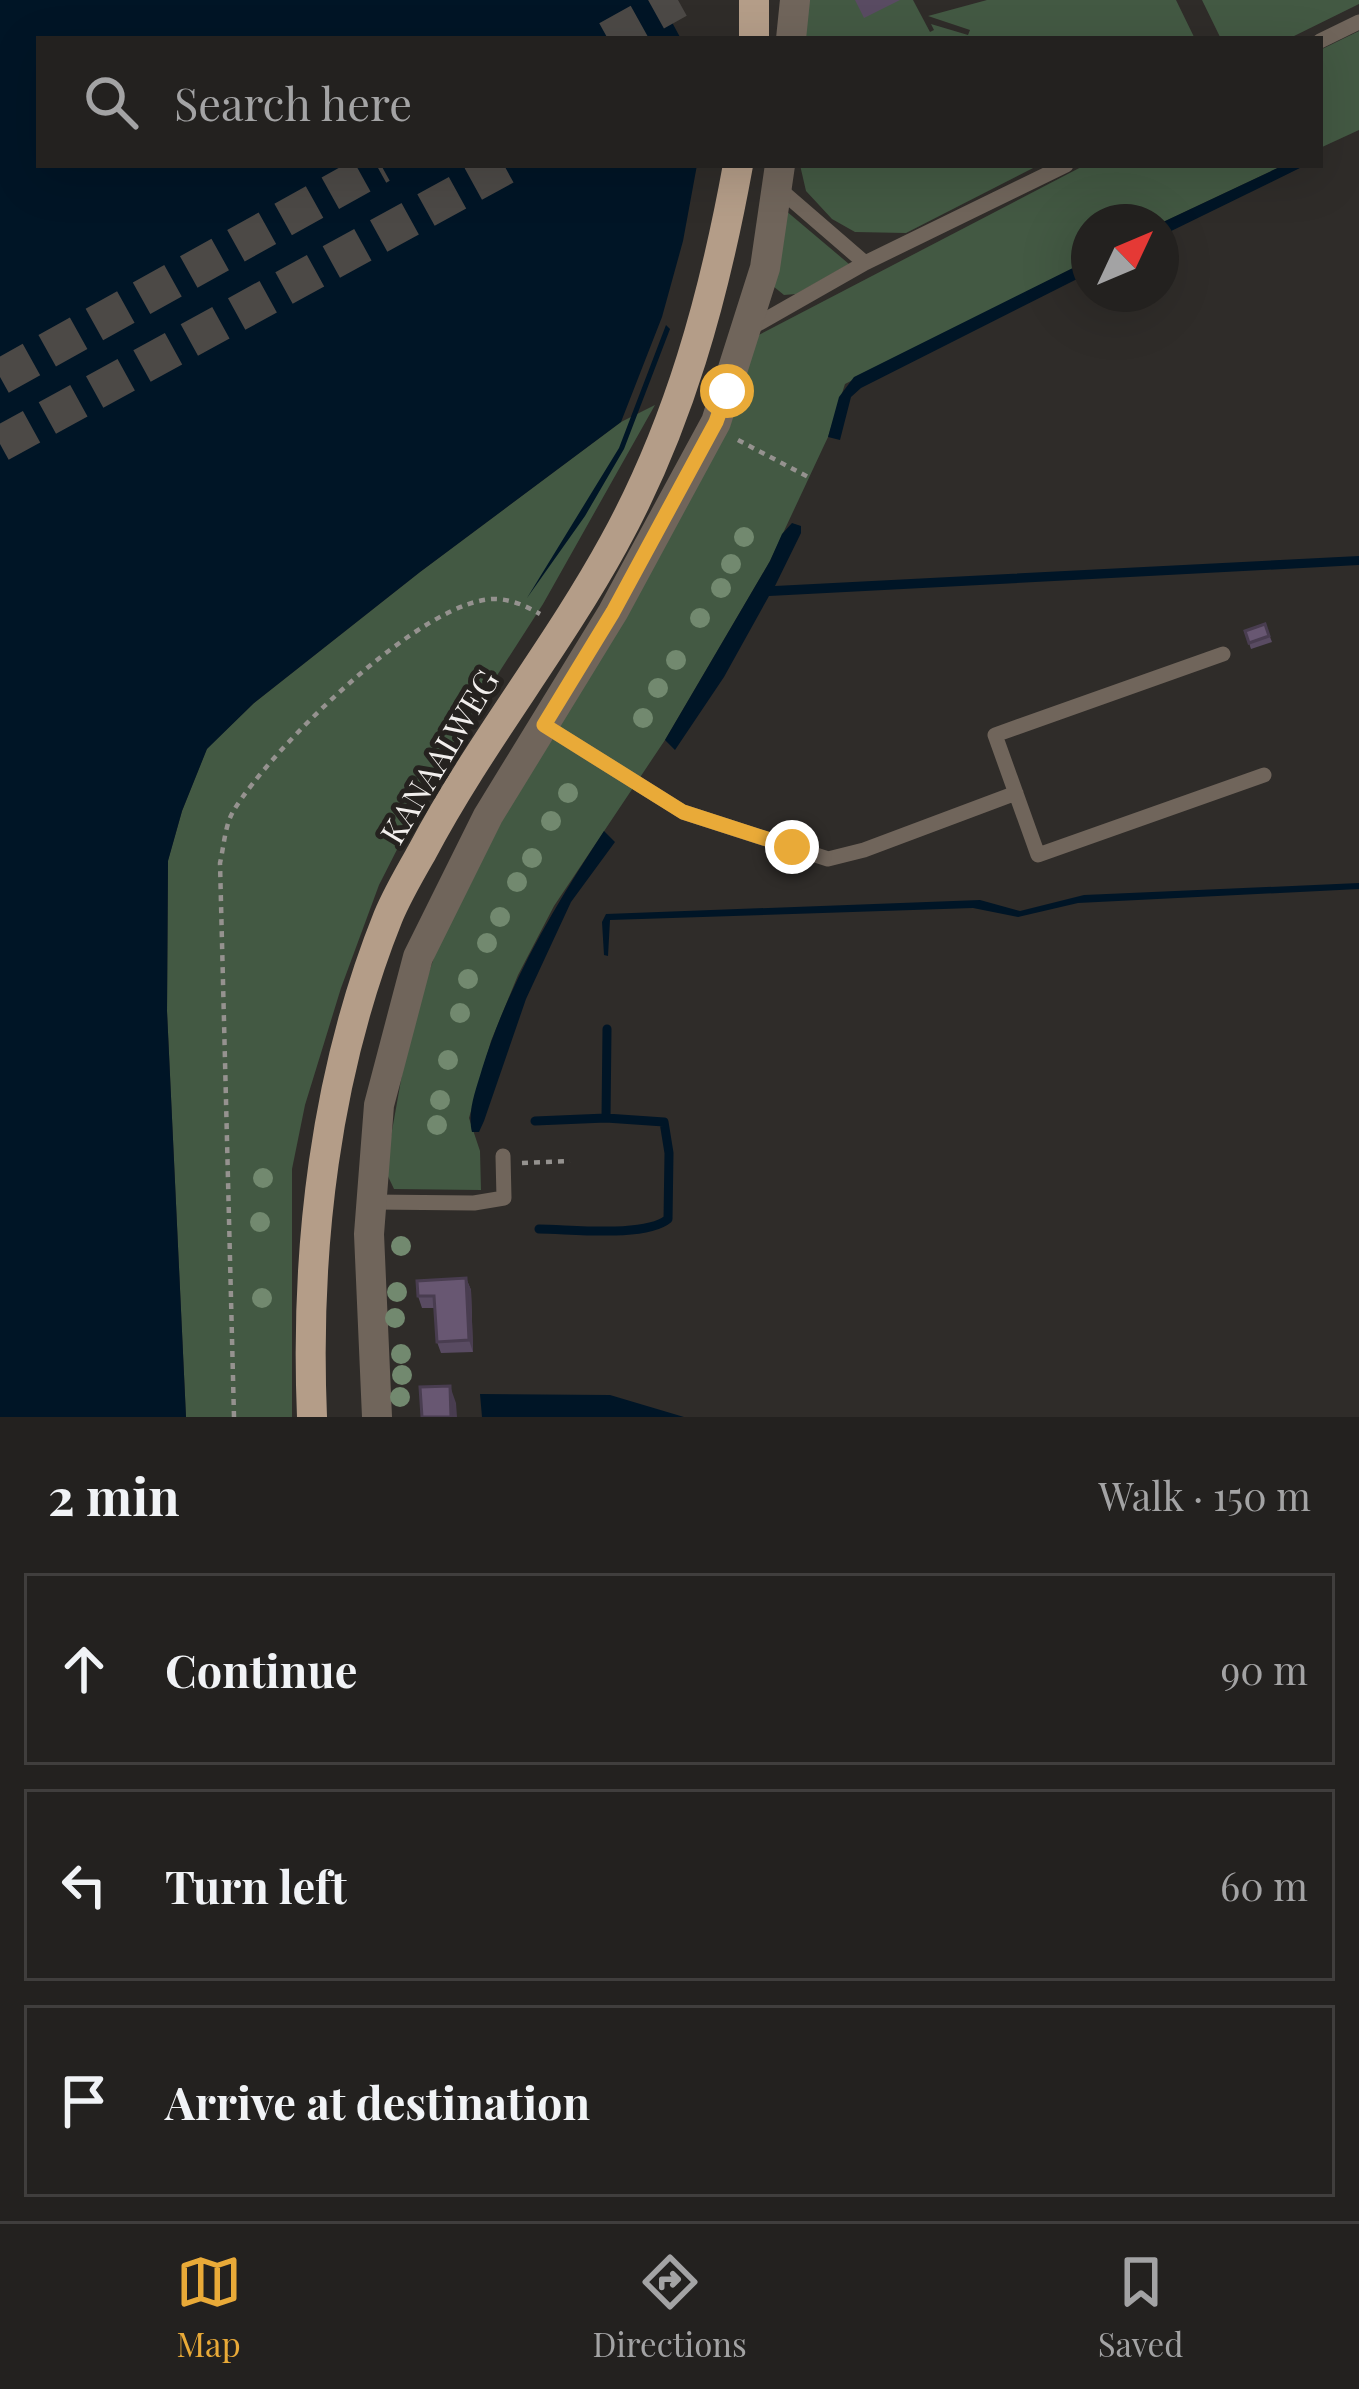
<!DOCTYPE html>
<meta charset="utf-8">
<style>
:root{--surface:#23211f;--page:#2f2e2c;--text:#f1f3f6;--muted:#a3a3a4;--line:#403e3d;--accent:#e9aa38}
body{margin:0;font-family:"Playfair Display",serif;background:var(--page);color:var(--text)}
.compass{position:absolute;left:1071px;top:204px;width:108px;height:108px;border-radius:50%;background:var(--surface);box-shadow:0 12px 48px #0002;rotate:46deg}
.stop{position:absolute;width:36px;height:36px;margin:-27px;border:9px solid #e9aa38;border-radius:50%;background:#fff}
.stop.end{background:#e9aa38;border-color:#fff;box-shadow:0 3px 12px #0008}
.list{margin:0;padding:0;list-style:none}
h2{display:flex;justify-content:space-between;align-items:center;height:156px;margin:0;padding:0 48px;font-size:51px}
h2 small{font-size:39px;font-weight:400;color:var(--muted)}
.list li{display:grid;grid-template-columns:78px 1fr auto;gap:36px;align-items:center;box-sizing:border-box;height:192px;margin:0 24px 24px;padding:0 24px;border:3px solid var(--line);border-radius:0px}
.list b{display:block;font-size:45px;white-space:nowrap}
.list em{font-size:39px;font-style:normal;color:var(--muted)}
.icon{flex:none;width:66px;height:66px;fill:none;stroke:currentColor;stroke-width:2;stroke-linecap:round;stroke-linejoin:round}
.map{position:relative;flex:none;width:1359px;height:1417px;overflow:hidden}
.search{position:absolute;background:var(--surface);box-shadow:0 12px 48px #0002;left:36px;right:36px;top:36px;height:132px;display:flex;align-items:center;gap:30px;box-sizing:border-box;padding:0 42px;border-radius:0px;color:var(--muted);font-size:45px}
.sheet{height:804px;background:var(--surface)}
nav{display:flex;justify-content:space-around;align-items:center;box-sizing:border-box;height:168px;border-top:3px solid var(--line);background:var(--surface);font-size:33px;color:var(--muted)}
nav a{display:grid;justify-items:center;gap:6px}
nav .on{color:var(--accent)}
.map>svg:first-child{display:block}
.green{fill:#435943}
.water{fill:#001526}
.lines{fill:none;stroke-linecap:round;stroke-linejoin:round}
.stream{stroke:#001526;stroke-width:9}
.highway-tunnel{stroke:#4c4946;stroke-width:36;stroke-dasharray:36 18;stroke-linecap:butt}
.path{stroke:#95928f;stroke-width:4.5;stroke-dasharray:6 6;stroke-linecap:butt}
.lane{stroke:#70655b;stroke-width:15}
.street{stroke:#70655b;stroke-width:30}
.primary{stroke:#b49d88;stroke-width:30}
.tree{fill:#72896f}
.wall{fill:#594b62}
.shaded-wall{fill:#493d50}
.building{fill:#685772;stroke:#493d50;stroke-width:3}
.route{stroke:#e9aa38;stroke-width:15}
.labels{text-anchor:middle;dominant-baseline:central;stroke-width:10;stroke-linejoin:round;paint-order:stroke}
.street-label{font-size:33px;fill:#f2efed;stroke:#25221f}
</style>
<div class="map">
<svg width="1359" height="1417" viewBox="0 0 1359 1417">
<rect width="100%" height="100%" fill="#2f2c29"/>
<path class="green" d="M803 0H913L930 32 934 30 931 24 968 35 970 30 928 16 987 0H1176L1195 39H803Z
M1202 0H1359V4L1288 39H1221Z
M1359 31V130L1320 148V50Z
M800 165H1039L906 233 855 232 832 219 806 191Z
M1085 165H1284L1161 223 1089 222V260L845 384 828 437 770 561 665 740 554 906 518 975 491 1041 469 1118 480 1151 481 1190 394 1189 385 1170 411 1024 447 920 753 338Z
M785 210 849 264 796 294 784 295 768 282Z
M655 405 543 604 442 761 379 885 341 988 305 1105 292 1169V1417H186L167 1011 168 860 182 811 207 748 254 703 420 572 621 422Z"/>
<path class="water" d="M0 0H660L681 39H39V165H697L683 241 662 317 621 422 420 572 254 703 207 749 182 811 168 861 167 1011 186 1417H0Z
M1284 165H1306L1161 236V223Z
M1089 260V273L861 388 851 397 840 440 828 437 839 397 854 377Z
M666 325 670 329 624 449 585 516 527 598 619 448Z
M792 523 801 526V533L775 586 1359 556V565L769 596 724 677 675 750 665 740 770 561 782 534Z
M604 831 615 842 571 902 526 999 484 1121 479 1132H472C467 1111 476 1090 482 1069 509 982 554 907 604 831Z
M1359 883V889L1078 903 1018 917 973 908 610 920 608 956 604 955 602 922 606 914 980 900 1020 911 1084 895Z
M480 1394 610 1395 684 1417H482Z"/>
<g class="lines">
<path class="stream" d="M535 1121 606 1118
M539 1229C571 1229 645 1238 668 1219L669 1153 664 1122 606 1118 607 1029"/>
<path class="highway-tunnel" d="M608 39 678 0
M0 377 381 165
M0 444 508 165"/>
<path class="path" d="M738 440 812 479
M522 1163 570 1161
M234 1417 220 863C224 846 225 824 234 810 270 750 425 596 497 599 513 600 526 606 540 614"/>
<path class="lane" d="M1320 41 1359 22
M777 187 865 263
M749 329 865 263 1066 165
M1223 654 995 735 1038 855 1264 775
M544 725 683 812 828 859 864 850 1016 793
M372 1202 474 1203 504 1198 503 1156"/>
<path class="street" d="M791 39 795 0
M377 1417 369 1234 379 1105 418 957 488 816 613 612 716 422 765 268 780 165"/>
<path class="primary" d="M754 39V0
M312 1417C305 1249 325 1074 388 917 397 895 410 873 422 852 479 744 556 649 614 543 679 425 714 297 738 165"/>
</g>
<g class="tree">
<circle cx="744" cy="537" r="10"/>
<circle cx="731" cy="564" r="10"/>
<circle cx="721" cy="588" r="10"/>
<circle cx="700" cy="618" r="10"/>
<circle cx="676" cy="660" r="10"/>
<circle cx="658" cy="688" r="10"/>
<circle cx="643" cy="718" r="10"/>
<circle cx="568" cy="793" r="10"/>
<circle cx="551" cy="821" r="10"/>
<circle cx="532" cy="858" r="10"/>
<circle cx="517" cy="882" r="10"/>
<circle cx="500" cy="917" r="10"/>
<circle cx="487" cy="943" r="10"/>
<circle cx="468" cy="979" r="10"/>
<circle cx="460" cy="1013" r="10"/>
<circle cx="448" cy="1060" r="10"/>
<circle cx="440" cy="1100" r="10"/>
<circle cx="437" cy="1125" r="10"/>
<circle cx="263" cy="1178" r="10"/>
<circle cx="260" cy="1222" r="10"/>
<circle cx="401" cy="1246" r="10"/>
<circle cx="397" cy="1292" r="10"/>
<circle cx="262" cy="1298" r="10"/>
<circle cx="395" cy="1318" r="10"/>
<circle cx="401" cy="1354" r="10"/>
<circle cx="402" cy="1375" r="10"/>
<circle cx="400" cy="1397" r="10"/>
</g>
<path class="wall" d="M855 0H900L864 18Z
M1265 624 1272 642 1251 649 1245 631Z
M466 1278 471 1290 473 1352 441 1353 437 1342 435 1308H422L418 1296Z"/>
<path class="shaded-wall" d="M466 1278 471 1290 473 1352 469 1340Z
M450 1386 456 1403 457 1417H451Z"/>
<path class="building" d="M1265 624 1269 636 1249 643 1245 631Z
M466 1278 469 1340 437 1342 434 1296H418L417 1281Z
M450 1386 451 1417H422L420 1387Z"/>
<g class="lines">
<path class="route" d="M727 391 716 422 613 612 544 725 683 812 792 847"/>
</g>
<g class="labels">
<g class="street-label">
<text transform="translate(438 756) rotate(-59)">KANAALWEG</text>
</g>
</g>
</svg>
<svg class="compass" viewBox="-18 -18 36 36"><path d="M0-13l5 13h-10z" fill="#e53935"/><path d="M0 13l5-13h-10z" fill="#a3a3a4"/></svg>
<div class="stop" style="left:727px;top:391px"></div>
<div class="stop end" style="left:792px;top:847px"></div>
<div class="search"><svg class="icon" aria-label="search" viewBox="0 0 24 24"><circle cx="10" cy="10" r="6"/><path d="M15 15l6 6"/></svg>Search here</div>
</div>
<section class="sheet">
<h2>2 min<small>Walk · 150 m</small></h2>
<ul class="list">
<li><svg class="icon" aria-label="ahead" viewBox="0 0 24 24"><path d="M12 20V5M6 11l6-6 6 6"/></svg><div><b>Continue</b></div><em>90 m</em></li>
<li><svg class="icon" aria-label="left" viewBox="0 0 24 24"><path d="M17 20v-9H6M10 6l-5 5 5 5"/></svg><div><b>Turn left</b></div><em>60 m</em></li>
<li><svg class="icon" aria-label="arrive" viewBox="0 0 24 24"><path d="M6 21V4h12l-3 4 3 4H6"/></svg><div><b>Arrive at destination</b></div></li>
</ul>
</section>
<nav>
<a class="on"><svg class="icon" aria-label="map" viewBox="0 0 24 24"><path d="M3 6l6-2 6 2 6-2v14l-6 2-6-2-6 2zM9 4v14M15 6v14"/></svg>Map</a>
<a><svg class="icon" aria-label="directions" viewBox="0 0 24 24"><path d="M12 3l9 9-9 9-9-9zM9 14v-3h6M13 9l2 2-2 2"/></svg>Directions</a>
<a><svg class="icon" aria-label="saved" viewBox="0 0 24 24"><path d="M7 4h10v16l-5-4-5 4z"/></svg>Saved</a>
</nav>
